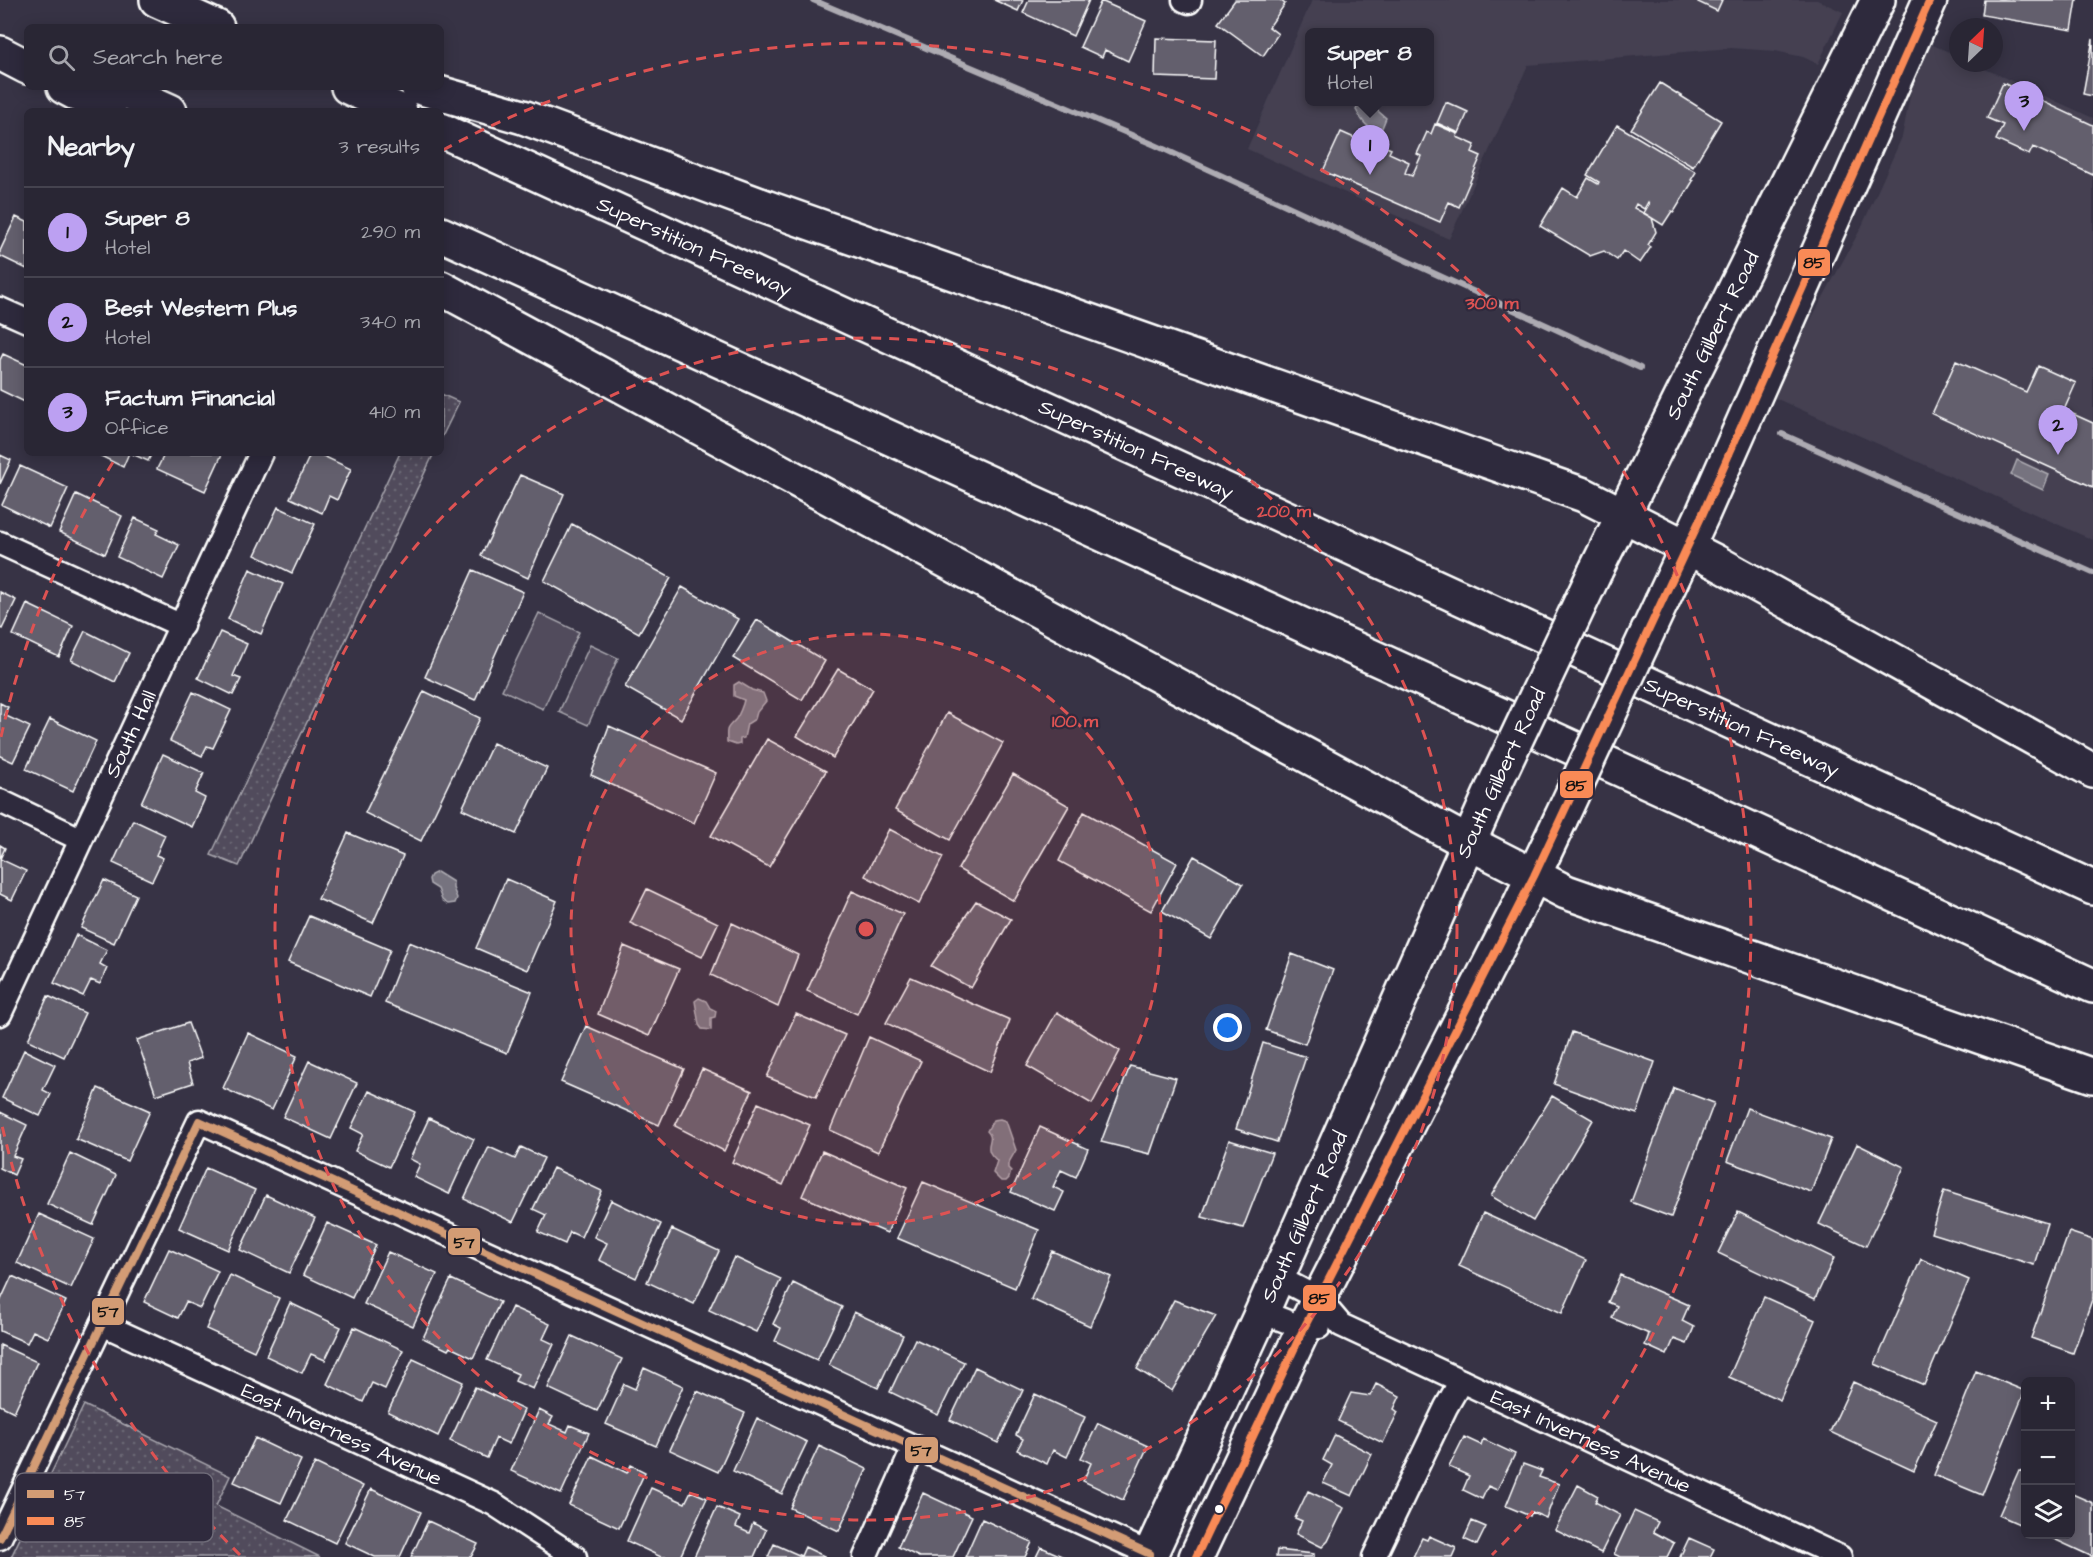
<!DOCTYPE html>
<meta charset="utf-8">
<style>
:root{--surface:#292634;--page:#353240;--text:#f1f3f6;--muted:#a5a5ac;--line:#45434f;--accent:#bca0f2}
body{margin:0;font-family:"Architects Daughter",sans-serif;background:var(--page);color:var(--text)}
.controls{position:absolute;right:18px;bottom:18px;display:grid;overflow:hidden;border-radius:9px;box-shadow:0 3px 15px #0003}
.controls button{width:54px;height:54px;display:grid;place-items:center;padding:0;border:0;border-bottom:2px solid var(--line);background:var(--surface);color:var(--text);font:30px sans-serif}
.compass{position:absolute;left:1949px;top:18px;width:54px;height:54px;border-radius:50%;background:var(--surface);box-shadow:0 3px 15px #0003;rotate:25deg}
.you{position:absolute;left:1228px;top:1028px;width:21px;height:21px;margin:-15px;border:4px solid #fff;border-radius:50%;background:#1a73e8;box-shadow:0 0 0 9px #1a73e833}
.badge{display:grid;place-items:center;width:39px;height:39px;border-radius:50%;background:var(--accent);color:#111;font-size:20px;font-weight:700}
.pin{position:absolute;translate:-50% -50px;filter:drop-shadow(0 2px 3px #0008)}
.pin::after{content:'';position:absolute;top:32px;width:21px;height:18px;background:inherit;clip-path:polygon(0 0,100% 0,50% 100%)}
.popup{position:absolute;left:1305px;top:28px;width:129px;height:78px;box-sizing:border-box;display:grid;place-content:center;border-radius:9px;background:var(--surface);filter:drop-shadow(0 2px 4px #0005);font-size:20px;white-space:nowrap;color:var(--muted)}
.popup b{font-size:22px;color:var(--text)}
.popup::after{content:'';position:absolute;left:50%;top:100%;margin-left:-12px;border:12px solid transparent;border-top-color:var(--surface)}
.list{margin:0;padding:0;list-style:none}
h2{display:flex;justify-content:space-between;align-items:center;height:78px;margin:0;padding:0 24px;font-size:26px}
h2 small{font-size:20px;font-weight:400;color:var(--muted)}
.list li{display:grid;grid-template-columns:39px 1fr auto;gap:18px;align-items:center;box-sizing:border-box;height:90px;padding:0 24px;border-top:2px solid var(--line)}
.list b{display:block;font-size:22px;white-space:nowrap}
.list p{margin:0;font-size:20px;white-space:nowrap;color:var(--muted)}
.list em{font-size:20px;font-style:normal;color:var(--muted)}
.icon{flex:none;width:33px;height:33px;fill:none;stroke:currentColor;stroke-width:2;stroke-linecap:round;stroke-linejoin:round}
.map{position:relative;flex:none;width:2093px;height:1557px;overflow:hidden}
.search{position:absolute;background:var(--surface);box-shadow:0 3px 15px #0003;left:24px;top:24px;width:420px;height:66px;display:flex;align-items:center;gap:15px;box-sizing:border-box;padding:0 21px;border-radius:9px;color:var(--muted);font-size:22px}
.panel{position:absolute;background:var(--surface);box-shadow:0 3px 15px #0003;left:24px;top:108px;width:420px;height:348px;border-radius:9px}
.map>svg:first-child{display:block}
.built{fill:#444051;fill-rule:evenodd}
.grass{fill:#514c5c;stroke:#a8a6ae;stroke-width:1.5}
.park{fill:url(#park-dots);stroke:#a8a6ae;stroke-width:1.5}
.water{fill:#76737f;stroke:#adabb2;stroke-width:1.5}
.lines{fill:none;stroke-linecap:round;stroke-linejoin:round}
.stream{stroke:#adabb2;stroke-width:6}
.building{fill:#635f6d;stroke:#fff;stroke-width:1.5}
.street-casing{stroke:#fff;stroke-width:27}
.primary-casing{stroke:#fff;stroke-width:38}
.highway-casing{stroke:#fff;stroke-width:38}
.street{stroke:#2f2a3d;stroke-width:22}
.primary{stroke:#2f2a3d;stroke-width:33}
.highway{stroke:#2f2a3d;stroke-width:33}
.primary-bridge-casing{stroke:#fff;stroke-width:38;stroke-linecap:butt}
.primary-bridge{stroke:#2f2a3d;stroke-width:33}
.bus-1-casing{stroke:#2f2a3d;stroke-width:12}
.bus-2-casing{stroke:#2f2a3d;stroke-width:12}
.bus-1{stroke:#d39c74;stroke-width:8}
.bus-2{stroke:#f98a56;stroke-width:8}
.ring{fill:none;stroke:#de5353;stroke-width:3;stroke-dasharray:10 8}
.bus-dot{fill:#fff;stroke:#2f2a3d;stroke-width:2}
.labels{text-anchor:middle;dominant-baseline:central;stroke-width:4.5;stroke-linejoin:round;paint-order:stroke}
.street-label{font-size:21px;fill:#fff;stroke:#2f2a3d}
.key{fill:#2f2a3d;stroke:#6d6a77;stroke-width:1.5}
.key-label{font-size:16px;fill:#fff}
.centre{fill:#de5353;stroke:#2f2a3d;stroke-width:3}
.ring-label{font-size:18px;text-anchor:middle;font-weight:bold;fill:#de5353;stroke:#2f2a3d;stroke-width:4.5;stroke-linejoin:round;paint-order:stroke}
.line-badge{stroke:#2f2a3d;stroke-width:2}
.pale-badge-label{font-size:16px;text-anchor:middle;font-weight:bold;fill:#111}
</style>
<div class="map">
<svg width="2093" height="1557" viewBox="0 0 2093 1557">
<defs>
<pattern id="park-dots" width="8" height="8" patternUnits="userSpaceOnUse" patternTransform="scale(1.5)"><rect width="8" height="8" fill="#514c5c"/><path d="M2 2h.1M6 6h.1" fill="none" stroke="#6b6774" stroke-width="1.8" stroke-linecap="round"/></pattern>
</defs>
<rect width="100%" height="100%" fill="#373345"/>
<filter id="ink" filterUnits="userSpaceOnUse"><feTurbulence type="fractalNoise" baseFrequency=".0167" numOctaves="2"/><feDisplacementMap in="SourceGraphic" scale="12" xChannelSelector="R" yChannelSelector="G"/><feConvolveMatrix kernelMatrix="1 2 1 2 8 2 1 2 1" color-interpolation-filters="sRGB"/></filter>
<g filter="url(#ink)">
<path class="built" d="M1312 0H1817L1843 12 1818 64 1803 57 1775 51 1731 48 1528 65 1449 239 1247 149ZM1310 33H1430V102H1310Z
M1926 42 1958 56V63H1972L2093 118V540L1775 398 1804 332 1861 228 1902 137 1916 65Z"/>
<path class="grass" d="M539 613 579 632 543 709 502 690Z
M590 645 618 658 588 725 559 712Z"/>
<path class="park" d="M441 394 459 402 441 439Z
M400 453H434L239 866 211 855Z
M84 1405 230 1476 216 1506 320 1557H11Z"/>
<path class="water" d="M1359 102H1376L1378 111 1386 118 1382 128C1368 132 1362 121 1356 110Z
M2017 460 2049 475 2043 490 2011 475Z
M739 682 752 690 763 693 766 701 757 712 755 719 747 724 744 738 740 739V744L736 745 727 742C726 726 727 729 736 719 739 715 743 705 744 700L734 696V685Z
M437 872 453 882V888L457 898 455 903 448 904 442 900 438 889 430 884 429 879 431 875Z
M699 998 706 1001 710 1008 716 1011 715 1017 711 1018V1030L702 1029 699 1025 695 1001Z
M1000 1119 1006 1121 1016 1150 1008 1164V1168L1011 1171 1009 1178 1006 1181H1001L993 1173 997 1161C994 1157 989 1154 989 1149 988 1141 994 1138 987 1131L993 1120Z"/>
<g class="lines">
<path class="stream" d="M813 0 1155 145 1640 368
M1782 434 2093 573"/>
</g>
<path class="building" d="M994 0H1023L1018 11Z
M1029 0H1089L1073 36 1023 13Z
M1235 0H1280L1285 4 1269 27 1278 34 1263 56 1218 23Z
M1699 0H1722L1717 11 1698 2Z
M1984 0H2077L2072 30 1982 15Z
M1101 1 1146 21 1128 61 1105 50 1102 57 1080 47Z
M1156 38 1216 40 1214 79 1155 77Z
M2093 39V96L2083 94Z
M1660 83 1721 121 1693 167 1631 129Z
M2003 83 2093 125V175L2033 147 2029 155 1996 140 2003 125 1987 118Z
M1446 102 1468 112 1459 133 1437 123Z
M1435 124 1458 134 1457 137 1475 145 1472 152 1481 156 1459 207 1449 202 1440 222 1323 171 1341 132 1368 144 1370 140 1391 149 1389 153 1409 162 1405 173 1412 176 1421 156 1417 154 1427 132 1431 134Z
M1617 125 1696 172 1691 180 1693 181 1674 212 1672 211 1663 225 1644 213 1649 204 1648 202 1644 209 1636 204 1634 208 1652 218 1656 232 1648 245 1651 247 1640 263 1623 251 1617 260 1604 251 1590 256 1540 226 1563 188 1577 197 1588 178 1598 184 1599 182 1587 175Z
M16 217 27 222V269L0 256V251Z
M3 354 27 365V403L0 390V360Z
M1956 361 2026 392 2038 366 2076 383 2064 410 2093 423V487L1932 414Z
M95 453H129L123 467Z
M130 453H152L148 461Z
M165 453H220L222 454 205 491 157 469Z
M311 453H317L351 469 337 500 329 496 322 513 290 498Z
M0 455 11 460 0 484Z
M20 466 68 488 50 528 2 505Z
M520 475 564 494 528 578 481 556Z
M76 494 122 516 105 554 59 532Z
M278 507 315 524 292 573 255 555Z
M135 518 159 529 156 534 179 545 163 579 117 557Z
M572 524 671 578 639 633 544 581Z
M250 569 283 584 261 634 228 619Z
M473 570 523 592 475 700 425 677Z
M682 587 738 619 681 719 625 687Z
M0 592 16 600 2 629 0 628Z
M27 604 73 626 59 657 13 635Z
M757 620 825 661 802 700 733 658Z
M85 631 129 653 115 682 71 660Z
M220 632 247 644 233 676 241 679 233 695 198 678Z
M838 669 873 689 833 758 797 736Z
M424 691 480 718 421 841 365 813Z
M193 692 231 710 213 748 207 746 202 756 170 741Z
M0 703 8 707 4 715 30 727 13 762 0 756Z
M947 713 1003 743 950 840 895 810Z
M50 719 96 741 73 791 26 769Z
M609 726 716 773 694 823 591 775Z
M767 739 826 771 769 867 711 836Z
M493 743 547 768 516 834 462 809Z
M163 754 204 773 195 793 205 798 192 827 141 803Z
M1013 774 1069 806 1014 901 958 869Z
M1084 812 1177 863 1151 911 1059 861Z
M133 820 165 835 156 855 163 858 152 881 113 863Z
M889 829 943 857 919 904 865 876Z
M348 833 403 856 373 923 318 899Z
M0 845 5 848 0 859 26 871 12 900 0 894Z
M1194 856 1243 884 1211 939 1162 911Z
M506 879 557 901 527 970 476 948Z
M104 880 136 895 114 943 81 928Z
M647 889 718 923 702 957 630 923Z
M852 891 903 914 857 1014 807 991Z
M976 901 1011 919 971 988 931 966Z
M309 916 390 950 370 997 288 962Z
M732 923 798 955 778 1007 711 975Z
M76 935 107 950 100 964 107 968 100 984 91 980 83 996 54 983Z
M409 942 532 992 507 1053 385 1003Z
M624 946 679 969 649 1036 598 1014Z
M1292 954 1333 970 1305 1044 1266 1030Z
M911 977 1010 1020 990 1072 886 1023Z
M48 996 85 1013 64 1057 28 1040Z
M1057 1012 1120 1051 1092 1104 1027 1066Z
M796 1014 845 1035 816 1097 767 1077Z
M188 1023 201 1058 187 1063 193 1083 156 1095 137 1040Z
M586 1026 684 1069 659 1125 561 1082Z
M1572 1032 1655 1062 1637 1114 1554 1084Z
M248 1033 297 1056 272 1110 223 1088Z
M869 1037 921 1061 878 1152 830 1130Z
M1263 1043 1306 1057 1277 1142 1236 1129Z
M24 1050 55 1065 43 1090 51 1094 40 1116 2 1098Z
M309 1061 357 1083 331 1139 283 1117Z
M1130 1066 1176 1078 1150 1154 1101 1142Z
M702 1069 752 1091 724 1151 675 1126Z
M98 1088 150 1111 127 1161 76 1139Z
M1674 1088 1714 1103 1671 1217 1631 1202Z
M369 1091 415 1112 389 1167 355 1151 363 1134 351 1128Z
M1552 1096 1593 1120 1533 1221 1491 1196Z
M758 1103 810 1125 783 1185 732 1162Z
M1747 1108 1831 1139 1811 1192 1727 1161Z
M0 1112 27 1125 13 1156 21 1159 14 1175 0 1168Z
M429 1118 474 1139 449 1194 414 1177 420 1164 410 1159Z
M1040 1127 1088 1149 1076 1177 1061 1170 1053 1187 1064 1192 1055 1211 1011 1192Z
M1229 1140 1272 1153 1243 1228 1202 1217Z
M1857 1144 1904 1167 1866 1246 1819 1224Z
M489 1147 515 1159 521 1147 544 1158 513 1222 464 1199Z
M822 1151 907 1188 887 1233 802 1196Z
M70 1153 116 1175 93 1225 47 1204Z
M206 1168 255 1190 228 1250 179 1228Z
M553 1168 602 1191 581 1237 570 1232 565 1244 538 1232 546 1215 533 1209Z
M923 1182 1039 1230 1015 1288 897 1238Z
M1944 1191 2047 1223 2034 1265 1931 1233Z
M266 1195 315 1218 289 1273 240 1250Z
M611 1200 661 1224 636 1278 599 1260 607 1243 594 1237Z
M1738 1212 1834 1258 1815 1299 1718 1253Z
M1483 1213 1586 1260 1562 1313 1459 1266Z
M39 1214 94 1239 71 1288 17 1263Z
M327 1223 376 1245 352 1298 303 1275Z
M672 1229 719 1251 694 1304 647 1282Z
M2069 1232 2093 1240V1297L2073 1353 2031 1338Z
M169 1249 218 1271 200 1308 186 1302 178 1318 144 1302Z
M1052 1251 1111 1277 1090 1326 1031 1299Z
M388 1252 437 1274 413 1326 364 1304Z
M734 1257 781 1279 756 1332 709 1310Z
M1921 1259 1969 1280 1924 1385 1875 1364Z
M230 1275 279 1298 254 1351 206 1329Z
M1620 1275 1689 1305 1682 1321 1694 1327 1687 1344 1674 1339 1667 1355 1645 1345 1649 1334 1612 1318 1617 1306 1608 1302Z
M12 1276 66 1301 48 1338 33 1331 27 1343 0 1331V1302Z
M451 1279 500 1302 473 1358 450 1347 448 1350 423 1338Z
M793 1283 842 1307 817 1360 775 1341 781 1328 773 1324Z
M1764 1297 1815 1320 1780 1400 1729 1377Z
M1174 1300 1216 1316 1172 1391 1137 1369Z
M290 1303 341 1327 325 1360 311 1354 302 1373 266 1356Z
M512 1307 550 1324 543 1339 554 1344 533 1389 515 1381 518 1374 487 1360Z
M854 1312 903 1335 878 1388 829 1365Z
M354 1327 403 1350 385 1389 372 1383 363 1402 327 1384Z
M572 1336 622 1359 597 1411 548 1388Z
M915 1339 964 1362 938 1415 890 1392Z
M0 1345 37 1362 14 1412 0 1405Z
M413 1359 463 1382 438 1436 388 1412Z
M975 1367 1023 1390 998 1443 950 1420Z
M644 1368 683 1386 656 1446 606 1424 624 1384 635 1389Z
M1976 1371 2025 1391 1982 1495 1934 1475Z
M1853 1382 1937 1420 1914 1471 1830 1432Z
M1376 1384 1400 1396 1394 1409 1398 1412 1383 1443 1338 1421 1351 1393 1370 1396Z
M475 1387 524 1410 509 1444 496 1438 487 1458 450 1441Z
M697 1391 745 1413 718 1472 670 1450Z
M1035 1394 1085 1417 1067 1457 1053 1450 1047 1464 1017 1450 1023 1439 1016 1435Z
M539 1410 553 1417 549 1424 567 1432 570 1425 589 1433 561 1494 511 1471Z
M757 1418 807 1442 782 1494 733 1471Z
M1098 1423 1148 1446 1123 1500 1083 1481 1091 1463 1081 1458Z
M1335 1435 1372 1454 1352 1496 1323 1483 1332 1465 1323 1460Z
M1464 1437 1481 1445 1483 1439 1515 1454 1497 1490 1488 1486 1482 1499 1463 1490 1469 1476 1449 1467Z
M255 1438 301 1460 281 1503 234 1482Z
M819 1446 867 1469 839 1531 790 1508Z
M592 1456 627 1473 631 1465 645 1472 619 1528 569 1505Z
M315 1463 363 1486 335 1543 287 1520Z
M1523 1464 1542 1471 1539 1477 1559 1484 1546 1518 1532 1512 1530 1516 1506 1506Z
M2019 1470 2026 1473V1527L1999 1515Z
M1578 1485 1598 1496 1595 1502 1620 1515 1601 1553 1555 1530Z
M651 1488 685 1503 691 1491 707 1498 680 1557H661L627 1541Z
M371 1489 421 1512 400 1557H375L345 1543Z
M1308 1491 1344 1508 1328 1541 1322 1547 1296 1534 1302 1521 1295 1518Z
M923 1493 972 1516 953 1557H919L898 1547Z
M2070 1493 2093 1503V1557L2043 1534H2070Z
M717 1507 740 1517 736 1527 749 1533 753 1523 766 1530 754 1557H694Z
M1634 1511 1658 1522 1653 1532 1674 1543 1667 1557H1620L1614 1554Z
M982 1519 1032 1542 1025 1557H965Z
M428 1521 478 1544 471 1557H411Z
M1472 1521 1486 1527 1477 1545 1464 1539Z
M1429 1536 1456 1548 1452 1557H1413L1422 1538 1427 1540Z
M1689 1538 1714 1549 1710 1557H1680Z
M774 1544 801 1556 805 1547 826 1557H768Z
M1041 1547 1064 1557H1036Z
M1277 1550 1314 1554V1557H1276Z"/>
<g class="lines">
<defs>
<g id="street">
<path d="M1184 0 1189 2 1190 0"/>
<path d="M0 309 27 321"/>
<path d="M0 543 182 626"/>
<path d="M0 801 80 839"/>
<path id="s1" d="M0 1014C86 826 175 641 261 453"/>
<path id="s2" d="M1277 1277 1319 1299 1341 1325 1840 1557"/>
<path d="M1262 1312 1304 1328 1319 1327"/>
<path id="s3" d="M102 1324 494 1504 575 1557"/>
<path d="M0 1538 199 1121 1150 1554"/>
<path d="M865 1557 914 1447"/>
<path d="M1374 1557 1446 1407 1461 1381"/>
</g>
<g id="primary">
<path id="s4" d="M1595 572 1878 0"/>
<path d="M1662 601 1703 513 1930 0"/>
<path id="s5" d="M1149 1557 1262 1312 1493 788"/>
<path d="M1196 1557 1304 1328 1518 908 1561 818"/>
</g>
<g id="highway">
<path d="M157 0 217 27"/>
<path d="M0 53 27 67"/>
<path d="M64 87 109 111"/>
<path d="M117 87 170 111"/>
<path d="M348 87 400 111"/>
<path d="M418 87 523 117 771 209 1584 495 1716 562 2093 771"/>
<path id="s6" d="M441 130 2093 888"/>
<path d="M441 234 1655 785 2093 986"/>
<path d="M441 288 1452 834 1566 892 2093 1076"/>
</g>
</defs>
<use href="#street" class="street-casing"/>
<use href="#primary" class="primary-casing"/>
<use href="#highway" class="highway-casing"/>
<use href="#street" class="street"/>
<use href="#primary" class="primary"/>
<use href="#highway" class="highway"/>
<defs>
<path id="primary-bridge" d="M1493 788 1595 572
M1561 818 1662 601"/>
</defs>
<use href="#primary-bridge" class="primary-bridge-casing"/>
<use href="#primary-bridge" class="primary-bridge"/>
<defs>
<path id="bus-1" d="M0 1538 199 1121 1150 1554"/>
<path id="bus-2" d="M1196 1557 1304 1328 1534 876 1703 513 1930 0"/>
</defs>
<use href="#bus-1" class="bus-1-casing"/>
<use href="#bus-2" class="bus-2-casing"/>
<use href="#bus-1" class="bus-1"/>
<use href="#bus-2" class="bus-2"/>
</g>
</g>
<circle cx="866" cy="929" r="295" fill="#de5353" fill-opacity=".12"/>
<g class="ring">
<circle cx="866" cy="929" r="295"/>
<circle cx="866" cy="929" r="591"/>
<path d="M240 1555A886 886 0 0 1 1 1121M1 737A886 886 0 0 1 115 459M443 150A886 886 0 0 1 1492 1555"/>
</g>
<circle class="bus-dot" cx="1219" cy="1509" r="5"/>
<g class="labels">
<g class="street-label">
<text stroke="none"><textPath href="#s6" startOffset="279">Superstition Freeway</textPath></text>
<text stroke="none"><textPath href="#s4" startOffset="264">South Gilbert Road</textPath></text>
<text stroke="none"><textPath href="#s6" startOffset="765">Superstition Freeway</textPath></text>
<text stroke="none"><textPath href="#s6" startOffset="1431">Superstition Freeway</textPath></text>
<text stroke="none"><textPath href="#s1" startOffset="309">South Hall</textPath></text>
<text transform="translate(1501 773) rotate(-65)">South Gilbert Road</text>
<text stroke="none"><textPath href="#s5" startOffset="374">South Gilbert Road</textPath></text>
<text stroke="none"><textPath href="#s3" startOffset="264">East Inverness Avenue</textPath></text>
<text stroke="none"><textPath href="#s2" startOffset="357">East Inverness Avenue</textPath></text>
</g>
</g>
<rect x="15" y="1473" width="198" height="69" rx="9" class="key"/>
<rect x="27" y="1490" width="27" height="8" fill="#d39c74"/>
<rect x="27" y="1517" width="27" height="8" fill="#f98a56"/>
<g class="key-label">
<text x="64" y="1500">57</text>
<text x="64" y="1527">85</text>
</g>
<circle cx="866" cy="929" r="9" class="centre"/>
<g class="ring-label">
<text x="1492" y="309">300 m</text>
<text x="1284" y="517">200 m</text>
<text x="1075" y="727">100 m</text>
</g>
<g class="line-badge">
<rect x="1797" y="248" width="34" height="29" rx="6" fill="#f98a56"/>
<rect x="1559" y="770" width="35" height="29" rx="6" fill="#f98a56"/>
<rect x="447" y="1227" width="34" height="29" rx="6" fill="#d39c74"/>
<rect x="1302" y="1284" width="35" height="28" rx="6" fill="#f98a56"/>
<rect x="91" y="1297" width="34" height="29" rx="6" fill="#d39c74"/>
<rect x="904" y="1436" width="35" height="28" rx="6" fill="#d39c74"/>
</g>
<g class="pale-badge-label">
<text x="1814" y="268">85</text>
<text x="1576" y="791">85</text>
<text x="464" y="1248">57</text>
<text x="1319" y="1304">85</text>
<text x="108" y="1317">57</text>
<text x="921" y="1456">57</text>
</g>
</svg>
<div class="controls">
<button>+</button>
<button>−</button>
<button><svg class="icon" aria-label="layers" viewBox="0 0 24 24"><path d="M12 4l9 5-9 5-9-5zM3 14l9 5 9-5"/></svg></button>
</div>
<svg class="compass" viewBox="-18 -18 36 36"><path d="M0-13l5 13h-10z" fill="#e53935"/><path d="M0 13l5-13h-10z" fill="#a5a5ac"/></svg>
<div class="you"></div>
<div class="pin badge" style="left:1370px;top:175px">1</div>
<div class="popup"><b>Super 8</b>Hotel</div>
<div class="pin badge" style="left:2058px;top:455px">2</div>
<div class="pin badge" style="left:2024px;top:131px">3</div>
<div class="search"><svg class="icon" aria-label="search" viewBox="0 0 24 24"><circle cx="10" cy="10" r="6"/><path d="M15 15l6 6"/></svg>Search here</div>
<section class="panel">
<h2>Nearby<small>3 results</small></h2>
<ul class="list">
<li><span class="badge">1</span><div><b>Super 8</b><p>Hotel</p></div><em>290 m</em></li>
<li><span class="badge">2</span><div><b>Best Western Plus</b><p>Hotel</p></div><em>340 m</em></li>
<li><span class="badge">3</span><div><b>Factum Financial</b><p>Office</p></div><em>410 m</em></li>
</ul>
</section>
</div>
